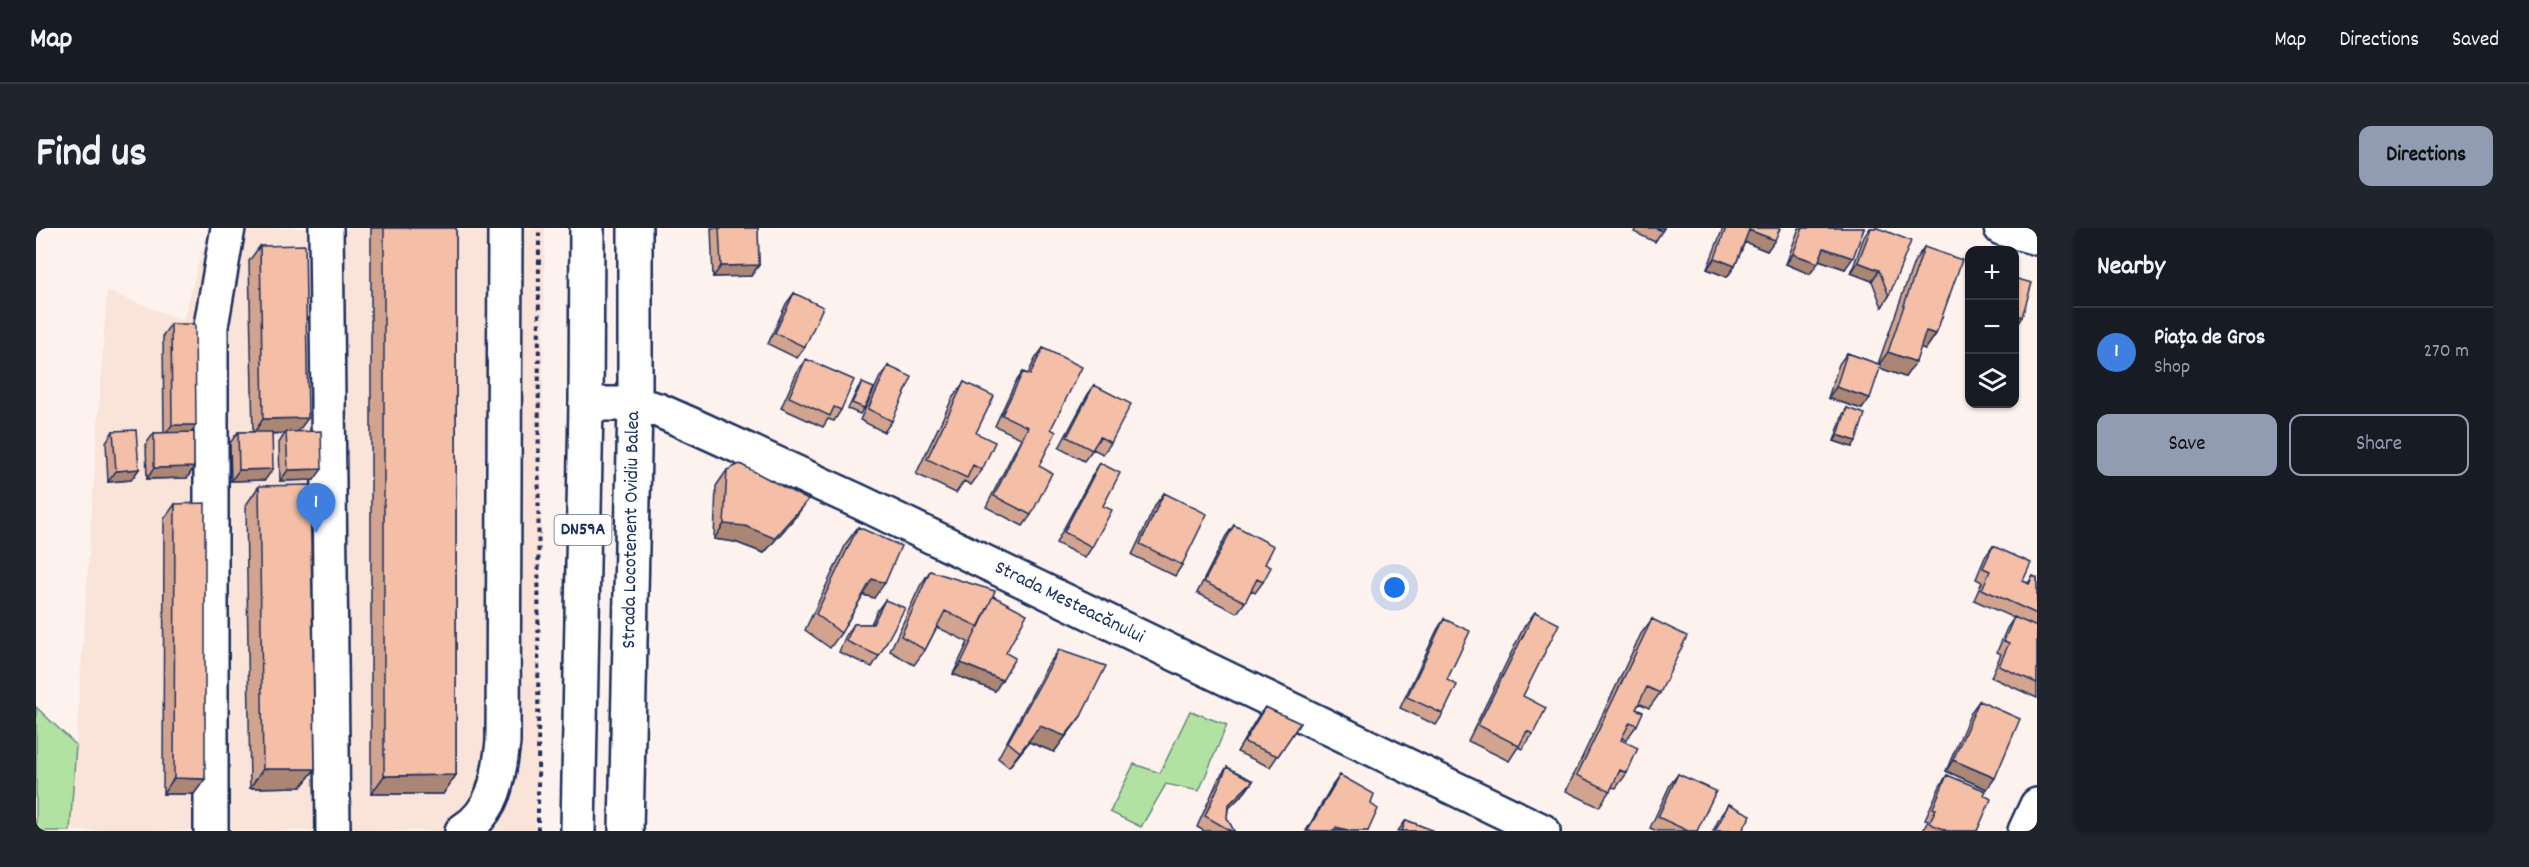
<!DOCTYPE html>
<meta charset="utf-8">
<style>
:root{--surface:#171b24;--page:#20242c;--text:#f1f3f6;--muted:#9ea1a6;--line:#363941;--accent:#919bb2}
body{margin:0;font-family:Dekko,sans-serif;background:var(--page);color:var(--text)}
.controls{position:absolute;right:18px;top:18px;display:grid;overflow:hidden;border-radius:12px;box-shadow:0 2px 4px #0004}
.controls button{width:54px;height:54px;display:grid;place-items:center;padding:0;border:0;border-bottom:2px solid var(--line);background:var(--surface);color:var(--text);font:30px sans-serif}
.you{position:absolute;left:1359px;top:360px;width:21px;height:21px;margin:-15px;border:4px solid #fff;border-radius:50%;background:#1a73e8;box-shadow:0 0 0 9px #1a73e833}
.badge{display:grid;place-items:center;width:39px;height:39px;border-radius:50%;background:var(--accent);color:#fff;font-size:20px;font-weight:700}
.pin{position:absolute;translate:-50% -50px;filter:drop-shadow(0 2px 3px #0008)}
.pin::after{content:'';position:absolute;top:32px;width:21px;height:18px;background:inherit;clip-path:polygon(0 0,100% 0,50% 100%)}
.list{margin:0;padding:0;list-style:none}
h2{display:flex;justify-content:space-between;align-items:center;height:78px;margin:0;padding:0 24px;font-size:26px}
h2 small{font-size:20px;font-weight:400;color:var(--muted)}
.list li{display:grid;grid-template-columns:39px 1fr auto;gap:18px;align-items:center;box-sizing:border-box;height:90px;padding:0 24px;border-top:2px solid var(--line)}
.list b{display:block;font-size:22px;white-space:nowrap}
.list p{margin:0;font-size:20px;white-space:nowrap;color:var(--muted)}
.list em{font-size:20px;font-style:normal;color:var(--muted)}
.actions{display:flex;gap:12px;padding:18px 24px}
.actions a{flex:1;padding:14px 0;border:2px solid var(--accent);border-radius:12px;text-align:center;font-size:21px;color:var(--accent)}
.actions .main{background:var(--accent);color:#111}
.icon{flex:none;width:33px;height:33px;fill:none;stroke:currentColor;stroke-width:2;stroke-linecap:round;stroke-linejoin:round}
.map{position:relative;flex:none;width:2001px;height:603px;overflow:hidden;border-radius:12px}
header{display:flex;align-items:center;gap:36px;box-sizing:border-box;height:84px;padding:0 30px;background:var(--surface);border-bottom:2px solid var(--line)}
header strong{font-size:28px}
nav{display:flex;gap:33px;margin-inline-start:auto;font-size:21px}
.intro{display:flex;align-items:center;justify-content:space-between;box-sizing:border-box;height:144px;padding:0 36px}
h1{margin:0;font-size:42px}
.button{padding:15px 27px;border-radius:12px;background:var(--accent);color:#111;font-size:21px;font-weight:700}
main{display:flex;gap:36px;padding:0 36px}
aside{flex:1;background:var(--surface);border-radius:12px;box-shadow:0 2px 4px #0004}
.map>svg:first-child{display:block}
.built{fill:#fae3d8}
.green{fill:#b2e2a1;stroke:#668880;stroke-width:1.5}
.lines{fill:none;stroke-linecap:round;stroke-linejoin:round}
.minor-casing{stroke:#1b2f5e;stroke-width:38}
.major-casing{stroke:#1b2f5e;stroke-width:38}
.path{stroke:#1b2f5e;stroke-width:4;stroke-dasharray:4.5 4.5;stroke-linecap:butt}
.minor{stroke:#fff;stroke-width:33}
.major{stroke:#fff;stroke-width:33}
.wall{fill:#d2a48f;stroke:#1b2f5e;stroke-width:1.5}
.shaded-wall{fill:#ab8674;stroke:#1b2f5e;stroke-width:1.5}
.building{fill:#f4bfa6;stroke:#1b2f5e;stroke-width:1.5}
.labels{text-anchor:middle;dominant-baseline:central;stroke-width:4.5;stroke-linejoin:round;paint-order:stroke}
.shield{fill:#fff;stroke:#5f6d8e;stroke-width:1.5}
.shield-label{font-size:18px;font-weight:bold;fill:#1b2f5e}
.street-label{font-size:20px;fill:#1b2f5e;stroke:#fff}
</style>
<header>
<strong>Map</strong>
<nav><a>Map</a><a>Directions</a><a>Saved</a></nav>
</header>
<div class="intro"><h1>Find us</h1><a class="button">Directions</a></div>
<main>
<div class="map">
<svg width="2001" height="603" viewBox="0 0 2001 603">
<rect width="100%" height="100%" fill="#fdf2ed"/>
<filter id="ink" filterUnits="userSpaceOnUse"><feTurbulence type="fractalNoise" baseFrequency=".0167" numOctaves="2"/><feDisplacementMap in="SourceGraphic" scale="12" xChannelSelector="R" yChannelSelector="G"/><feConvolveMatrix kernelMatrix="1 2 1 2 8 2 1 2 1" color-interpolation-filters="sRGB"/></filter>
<g filter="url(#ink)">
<path class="built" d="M172 0H509L501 603H34L71 63 147 93Z"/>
<path class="green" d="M0 479 40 517 34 603H0Z
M1154 483 1191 497 1163 563 1130 556 1105 599 1074 584 1098 536 1124 545Z"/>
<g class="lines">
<defs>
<path id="minor" d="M290 0 297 603
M1965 0 2001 10
M550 176H599L622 182 656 197 824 274 1507 603
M175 603V98L192 0
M426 603C459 584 463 547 467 514L469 0
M1989 603 2001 577"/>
<path id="major" d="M542 603 550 176 551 0
M590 603 599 176V0"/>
</defs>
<use href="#minor" class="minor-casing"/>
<use href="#major" class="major-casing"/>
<path class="path" d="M502 603 503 0"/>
<use href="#minor" class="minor"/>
<use href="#major" class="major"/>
</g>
<path class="wall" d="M335 0H420V547L407 566H335Z
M675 0H722L723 37 715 48 677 49Z
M1600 0H1628L1619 14 1598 4Z
M1687 0H1744L1731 23 1709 14 1699 38 1691 49 1671 41Z
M1763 0H1828L1809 41 1783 32 1774 46 1750 36Z
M1834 0H1842L1853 68 1846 79 1836 53 1815 45 1828 9Z
M224 18 262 204 278 252 244 253 243 215 249 205 236 206 229 252 195 253 194 215 202 204H217L213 33Z
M1888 19 1900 106 1889 122 1884 120 1869 149 1844 140 1826 181 1792 170 1803 136 1811 125 1842 136 1878 34Z
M758 65 769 119 761 130 732 116 750 76Z
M135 96 156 204 158 239 151 250 111 251 110 216 118 205H128L127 107Z
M1007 120 1015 201 1003 238 995 287 987 298 950 279 985 210 959 198 979 155 987 144 992 146 999 131Z
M770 131 805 182 798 193 792 191 787 199 745 180 762 142Z
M852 138 856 193 848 204 824 192 844 149Z
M928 154 946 242 935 257 928 253 920 265 880 246 917 169Z
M826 155 828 180 824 186 812 181 822 160Z
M1058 157 1075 215 1067 226 1057 221 1048 233 1023 220 1051 168Z
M1811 180 1816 219 1798 213 1807 186Z
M77 203 103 241 95 252 72 254 70 214Z
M1064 235 1067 278 1056 319 1049 330 1020 315 1057 246Z
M691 242 761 287 728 325 699 314 678 311 680 258Z
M223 258 279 541 265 559 214 560 210 277Z
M1128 265 1146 337 1139 348 1096 327 1120 276Z
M139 276 169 551 158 566H127L128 291Z
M1198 297 1229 336 1227 354 1219 365 1215 362 1209 374 1201 385 1161 365 1190 308Z
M822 299 838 370 827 367 805 405 794 420 769 402 811 314Z
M1957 318 1987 353 1992 355 1997 348 2001 350V470L1955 449 1965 426 1961 424 1971 400 1978 390 1938 372 1946 354 1940 351 1949 329Z
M894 343 957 368 970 425 959 463 917 446 932 414 901 399 889 422 878 437 854 423 884 358Z
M849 372 843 428 836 439 803 424 810 407 818 396H835L841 383Z
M1499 384 1487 468 1497 506 1486 521 1482 519 1473 533 1432 513 1488 399Z
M1408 391 1411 452 1407 486 1400 497 1364 480 1401 402Z
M1616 391 1624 465 1613 480 1603 475 1600 481 1601 497 1590 512 1586 510 1585 512 1591 545 1580 560 1576 559 1563 579 1530 563 1605 406Z
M1023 422 1045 488 1018 524 993 514 973 539 962 530 1012 437Z
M1943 473 1951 561 1910 543 1935 484Z
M1229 479 1264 495 1234 539 1201 524 1221 490Z
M1191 539 1217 553 1209 564 1192 581 1191 590 1198 603H1168L1161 599 1183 550Z
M1642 546 1661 603H1621L1614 600 1634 557Z
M1304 547 1335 576 1332 603H1270L1296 558Z
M1911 547 1948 567 1941 603H1887L1892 592 1889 591 1904 558Z
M1693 576 1706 603H1677L1685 587Z
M1370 592 1398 603H1362Z"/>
<path class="shaded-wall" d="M1713 2 1739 12 1731 23 1706 13Z
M1788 20 1817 30 1809 41 1780 31Z
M1757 26 1782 35 1774 46 1750 36Z
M1679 30 1699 38 1691 49 1671 41Z
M1822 34 1843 42 1836 53 1815 45Z
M723 37 715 48 677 49 685 38Z
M1978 86 1986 89 1979 100Z
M1890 103 1900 106 1889 122 1879 118Z
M1852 124 1880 134 1869 149 1841 139Z
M1800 159 1834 170 1826 181 1792 170Z
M272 190 261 205 217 206 227 191Z
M136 197H160L153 208H128Z
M1802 207 1820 213 1816 219 1798 213Z
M158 239 151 250 111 251 118 240Z
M103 241 95 252 72 254 80 243Z
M237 241 229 252 195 253 203 242Z
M286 241 278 252 244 253 252 242Z
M772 272 761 287 728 325 699 314 678 311 688 296Z
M836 351 849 355 838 370 825 366Z
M925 435 966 452 959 463 917 446Z
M1045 488 1018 524 993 514 973 539 984 524 1004 498Z
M1917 532 1959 550 1951 561 1910 543Z
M227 541H279L265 559 214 560Z
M420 547 407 566H335L348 548Z
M138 550 169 551 158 566H127Z
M1217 553 1209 564 1185 588 1192 577Z
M1300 599 1316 603H1297Z"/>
<path class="building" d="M348 0H420V547L348 548Z
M683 0H722L723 37 685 38Z
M1620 0H1628L1626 3Z
M1690 0H1744L1739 12 1713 2 1699 38 1679 30Z
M1767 0H1828L1817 30 1788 20 1782 35 1757 26Z
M1835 0H1842L1875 13 1853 68 1843 42 1822 34Z
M269 17 272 190 227 191 224 18Z
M1888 19 1926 32 1900 106 1890 103 1880 134 1852 124Z
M1978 50 1996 55 1986 89 1978 86Z
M758 65 787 79 769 119 739 105Z
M135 96H159L160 197H136Z
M1007 120 1046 139 1015 201 1020 204 1003 238 1016 245 995 287 958 268 992 199 966 187 987 144 994 147Z
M1811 125 1845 137 1834 170 1800 159Z
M770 131 818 152 805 182 798 179 794 188 753 169Z
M852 138 876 149 856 193 832 181Z
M928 154 958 168 940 205 959 214 946 242 937 237 931 250 891 231Z
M826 155 838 160 828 180 816 175Z
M1058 157 1095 176 1075 215 1064 209 1056 222 1031 209Z
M1811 180 1829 186 1820 213 1802 207Z
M100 202 103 241 80 243 77 203Z
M285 203 286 241 252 242 250 204Z
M158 204V239L118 240V205Z
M202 204H236L237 241 203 242Z
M1064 235 1084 245 1067 278 1076 282 1056 319 1028 304Z
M704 236 772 272 738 310 709 298 688 296 691 242Z
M274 257 279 541H227L223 258Z
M1128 265 1171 286 1146 337 1104 316Z
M169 275V551L138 550 139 276Z
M1198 297 1238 318 1229 336 1235 339 1227 354 1221 351 1209 374 1168 354Z
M822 299 865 318 849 355 836 351 805 405 780 386Z
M1957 318 1995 335 1987 353 1993 356 1997 348 2001 350V386L1946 361 1954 343 1947 340Z
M894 343 959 363 943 399 909 383 889 422 865 408Z
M957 368 991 386 970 425 979 430 966 452 925 435Z
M849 372 869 380 843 428 810 413 818 396H837Z
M1499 384 1523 396 1487 468 1510 480 1497 506 1491 503 1483 518 1442 497Z
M1978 389 2001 399V455L1963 438 1973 415 1968 413Z
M1408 391 1434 403 1411 452 1421 457 1407 486 1371 469Z
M1616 391 1651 408 1624 465 1611 459 1600 481 1607 484 1601 497 1594 494 1585 512 1602 520 1591 545 1584 542 1574 563 1541 547Z
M1023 422 1070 438 1045 488 1029 508 1004 498 984 524 972 514Z
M1943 473 1984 491 1959 550 1917 532Z
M1229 479 1264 495 1242 528 1208 514Z
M1191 539 1217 553 1192 577 1191 590 1198 603H1195L1169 588Z
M1642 546 1680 563 1661 603H1652L1622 589Z
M1304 547 1338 566 1335 576 1342 581 1332 603H1316L1300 599 1298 603H1271Z
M1911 547 1950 563 1948 567 1955 571 1941 603H1911L1893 595 1900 581 1897 580Z
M1693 576 1715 587 1706 603H1679Z
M1370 592 1398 603H1366Z"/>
</g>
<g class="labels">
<rect class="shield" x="518.5" y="287" width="57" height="30" rx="4.5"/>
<g class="shield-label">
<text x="547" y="302">DN59A</text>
</g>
<g class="street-label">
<text transform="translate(596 302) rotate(-89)">Strada Locotenent Ovidiu Balea</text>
<text transform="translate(1033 375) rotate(26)">Strada Mesteacănului</text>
</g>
</g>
</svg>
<div class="controls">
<button>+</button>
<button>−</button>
<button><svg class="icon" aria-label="layers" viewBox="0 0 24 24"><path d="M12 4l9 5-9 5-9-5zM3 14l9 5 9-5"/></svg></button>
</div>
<div class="you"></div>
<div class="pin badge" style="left:280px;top:305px;background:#3f7fe0">1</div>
</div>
<aside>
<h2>Nearby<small></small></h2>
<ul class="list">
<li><span class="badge" style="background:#3f7fe0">1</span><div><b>Piața de Gros</b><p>Shop</p></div><em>270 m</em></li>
</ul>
<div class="actions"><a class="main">Save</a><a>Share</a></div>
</aside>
</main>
